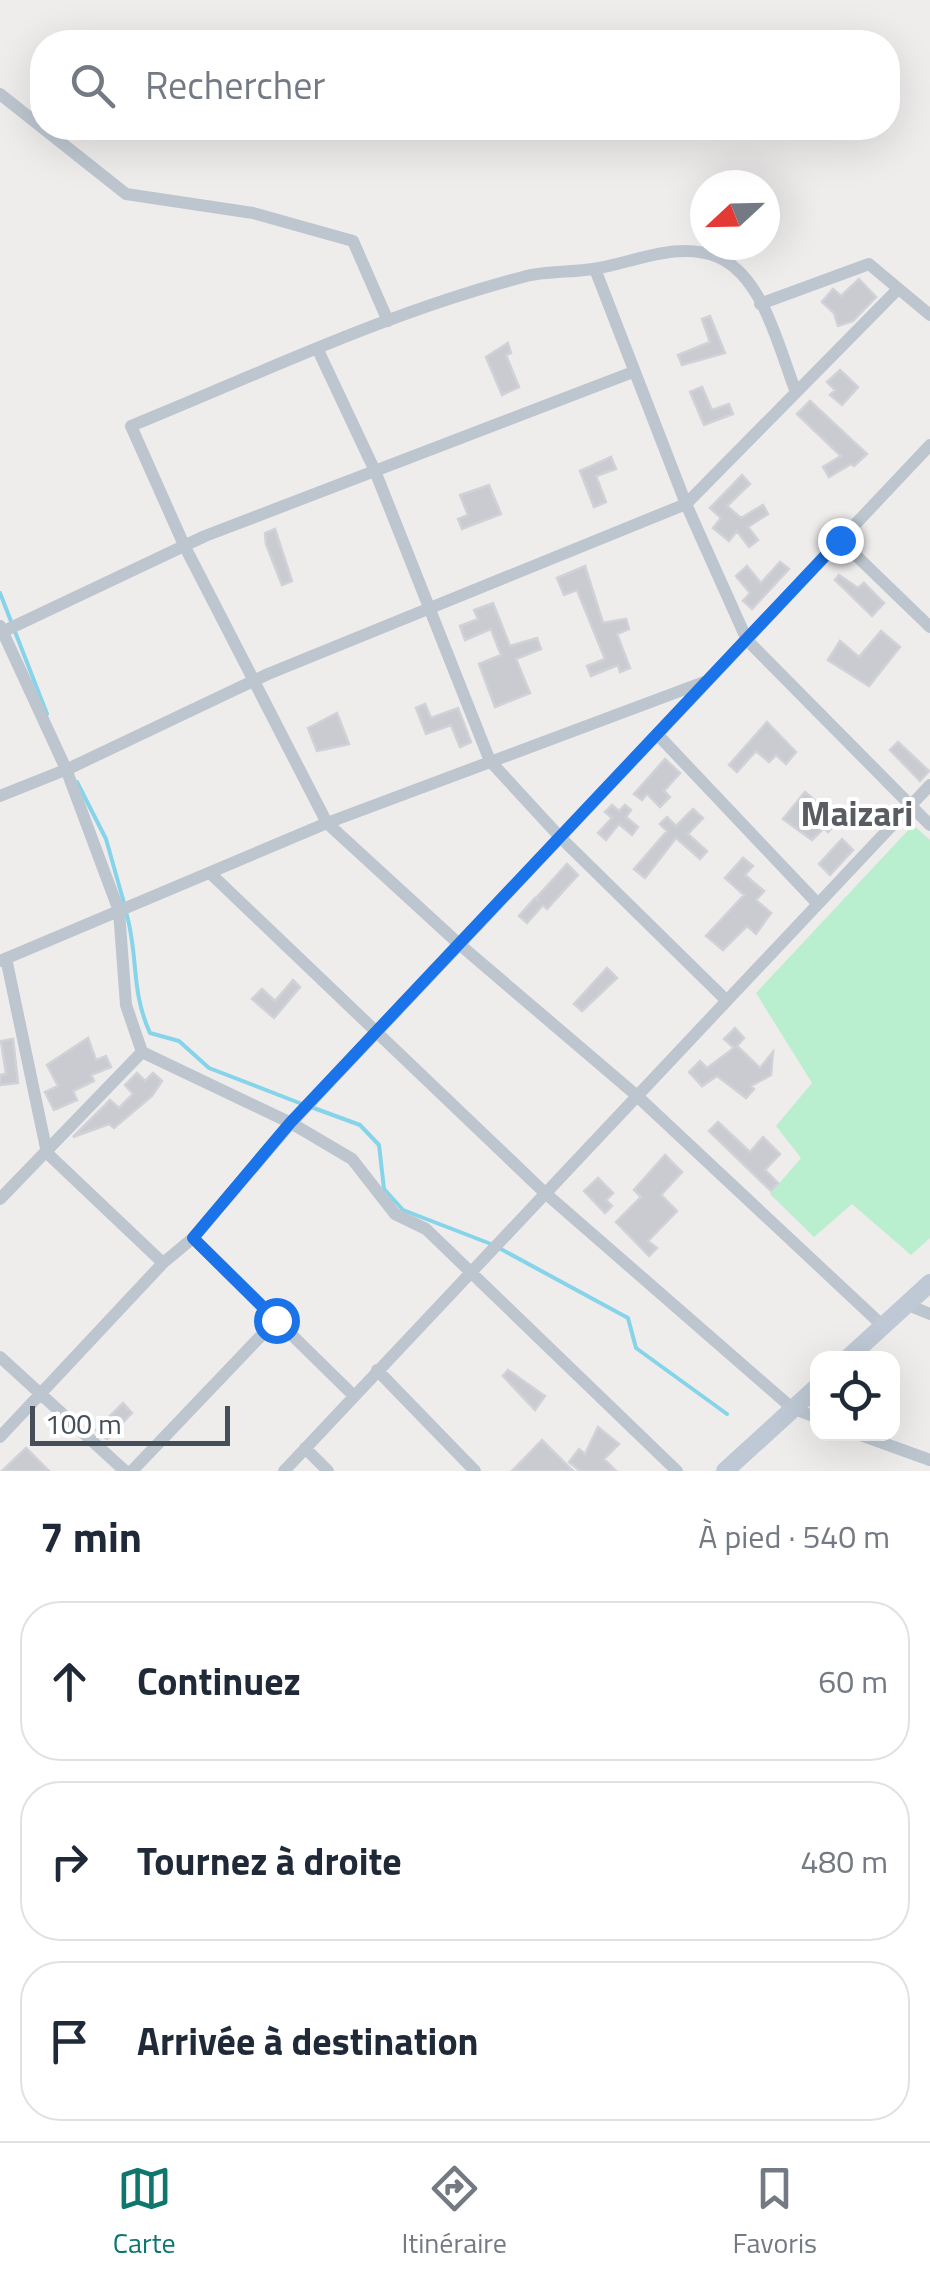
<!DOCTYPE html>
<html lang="fr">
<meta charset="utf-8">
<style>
:root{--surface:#fff;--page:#f6f6f7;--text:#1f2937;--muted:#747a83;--line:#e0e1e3;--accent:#0f766e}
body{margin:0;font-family:"Titillium Web",sans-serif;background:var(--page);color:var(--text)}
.controls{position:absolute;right:30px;bottom:30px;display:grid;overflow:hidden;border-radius:20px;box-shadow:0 10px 40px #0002}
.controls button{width:90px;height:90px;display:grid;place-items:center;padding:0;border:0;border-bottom:2px solid var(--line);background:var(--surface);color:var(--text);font:50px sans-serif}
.compass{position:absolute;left:690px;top:170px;width:90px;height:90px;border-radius:50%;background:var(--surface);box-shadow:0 10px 40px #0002;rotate:248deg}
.scale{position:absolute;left:30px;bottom:25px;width:200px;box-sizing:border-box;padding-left:10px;border:5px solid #454f59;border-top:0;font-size:28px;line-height:35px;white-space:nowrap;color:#454f59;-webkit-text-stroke:8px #fff;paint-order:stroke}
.stop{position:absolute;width:30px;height:30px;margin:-22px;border:8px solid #1a73e8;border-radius:50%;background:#fff}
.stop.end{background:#1a73e8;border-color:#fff;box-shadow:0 2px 10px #0008}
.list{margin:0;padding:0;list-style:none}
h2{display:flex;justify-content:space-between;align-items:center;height:130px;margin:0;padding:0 40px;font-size:42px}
h2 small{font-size:32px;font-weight:400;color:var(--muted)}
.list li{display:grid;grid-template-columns:65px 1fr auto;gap:30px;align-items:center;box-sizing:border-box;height:160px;margin:0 20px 20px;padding:0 20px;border:2px solid var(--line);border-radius:40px}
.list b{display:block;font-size:38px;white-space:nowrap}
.list em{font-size:32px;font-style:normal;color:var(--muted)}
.icon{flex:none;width:55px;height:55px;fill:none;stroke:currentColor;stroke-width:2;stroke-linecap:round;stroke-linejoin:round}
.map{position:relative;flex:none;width:930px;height:1471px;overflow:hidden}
.search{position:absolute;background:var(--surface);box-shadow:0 10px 40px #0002;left:30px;right:30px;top:30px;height:110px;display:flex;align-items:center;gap:25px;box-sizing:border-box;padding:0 35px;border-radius:40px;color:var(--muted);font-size:38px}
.sheet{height:670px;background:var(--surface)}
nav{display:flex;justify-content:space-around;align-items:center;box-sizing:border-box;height:140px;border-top:2px solid var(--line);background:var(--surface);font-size:28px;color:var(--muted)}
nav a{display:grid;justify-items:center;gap:5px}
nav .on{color:var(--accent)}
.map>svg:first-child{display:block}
.green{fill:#b9eece}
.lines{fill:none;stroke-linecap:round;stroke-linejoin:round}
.stream{stroke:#86d4ea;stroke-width:4}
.building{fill:#c9cbd1;stroke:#d0d2d8;stroke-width:2.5}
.street{stroke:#bdc6cf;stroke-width:12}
.secondary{stroke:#bec9d5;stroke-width:18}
.route{stroke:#1a73e8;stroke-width:12}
.labels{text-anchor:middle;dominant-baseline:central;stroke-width:8;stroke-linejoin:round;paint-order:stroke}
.quarter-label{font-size:35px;font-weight:bold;fill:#595c61;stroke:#fff}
</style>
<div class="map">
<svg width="930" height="1471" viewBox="0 0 930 1471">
<rect width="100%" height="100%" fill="#efecec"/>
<path class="green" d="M913 825 930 840V1238L911 1255 852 1204 814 1237 770 1194 801 1158 776 1126 812 1083 756 993Z"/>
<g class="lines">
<path class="stream" d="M0 593 47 714
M77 782 106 839 124 903
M126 912C139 956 130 989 150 1033L179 1041 209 1068 302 1104
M311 1107 360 1125 379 1145 384 1189 403 1210 491 1244
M499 1248 628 1318 636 1348 727 1414"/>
</g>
<path class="building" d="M859 279 876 297 853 321 838 326 834 313 822 302 833 289 841 296Z
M710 316 725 353 682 365 678 355 710 342 702 319Z
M508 343 511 353 506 355 519 387 502 395 486 357Z
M840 370 858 387 842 405 830 395 835 390 827 382Z
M702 387 712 410 729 404 733 414 704 425 690 392Z
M810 401 867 454 854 466 851 464 829 477 823 467 841 456 797 414Z
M611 457 616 469 596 476 606 502 594 507 580 471Z
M742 475 750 484 727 506 741 518 763 505 768 514 748 527 758 540 749 547 737 531 729 541 713 528 721 518 710 508Z
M489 485 501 514 462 529 458 519 468 515 460 495Z
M275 529 292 581 282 585 266 544 265 533Z
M780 562 789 569 752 609 743 601 750 593 736 576 747 566 761 583Z
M585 566 603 623 626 619 629 629 617 634 630 668 620 672 618 665 591 676 587 666 605 659 577 590 564 595 557 578Z
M839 575 858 588 864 583 884 603 872 616 835 580Z
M493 603 510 646 537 638 541 649 516 659 530 693 495 707 479 664 501 655 491 629 465 640 460 626 478 619 474 610Z
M881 631 900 647 869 686 828 660 840 641 859 657Z
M425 704 431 718 458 708 471 742 460 747 451 725 426 734 416 708Z
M337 713 349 744 317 751 308 728Z
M767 722 796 752 786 764 776 755 769 762 756 751 737 772 729 765Z
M898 742 929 771 920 781 890 750Z
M665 759 680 773 664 791 670 797 660 807 647 794 642 800 634 794Z
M805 792 839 821 828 832 824 828 812 840 783 819Z
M612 805 619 811 625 805 631 810 626 817 638 827 632 835 619 824 606 840 598 833 612 818 605 812Z
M693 809 703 818 688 834 707 851 700 859 676 838 645 878 634 869 667 831 660 824 667 817 676 826Z
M842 839 853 850 830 875 819 864Z
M743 858 753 866 745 875 764 891 756 900 771 913 756 934 747 926 723 950 706 936 744 895 725 878Z
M567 864 578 875 547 909 543 905 527 923 519 916 535 898 539 901 536 898Z
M607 968 617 978 582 1011 574 1004Z
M293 980 300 987 274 1018 252 999 262 989 275 1001Z
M735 1028 744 1038 737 1046 760 1068 773 1052 771 1075 751 1086 754 1089 746 1098 717 1076 702 1086 689 1072 700 1061 707 1068 734 1048 724 1039Z
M88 1038 96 1060 106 1056 111 1067 91 1075 94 1081 73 1091 77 1100 54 1110 45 1092 58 1086 47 1065Z
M13 1039 18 1083 0 1085V1075L6 1074 1 1041Z
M137 1073 145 1081 153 1073 162 1081 152 1096 114 1128 109 1124 73 1137 110 1100 119 1108 133 1094 125 1085Z
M718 1122 750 1152 763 1137 780 1154 765 1170 778 1183 771 1191 709 1131Z
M665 1155 682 1172 661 1195 677 1211 648 1241 657 1248 649 1256 616 1222 641 1197 634 1190Z
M598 1178 613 1193 606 1200 612 1206 605 1213 584 1191Z
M508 1370 545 1396 535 1410 503 1376Z
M123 1403 132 1413 107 1439 96 1430Z
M598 1427 619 1444 604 1459 616 1471H580L569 1462 579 1449 585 1454Z
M542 1440 573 1471H512Z
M26 1448 49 1471H2Z"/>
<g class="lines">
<path class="street" d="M0 94 126 194 253 213 353 241 388 321
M595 269 686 504 747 640 930 825
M760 304 869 264 930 315
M318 350 375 471 490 761 560 837 726 1000
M796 392C779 350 764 277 718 257 680 241 637 261 599 268 574 273 547 270 523 277 388 312 259 374 131 426L184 545 327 823 459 944 636 1095 884 1327
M840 540 930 627
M0 626 66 769 119 911 126 1005 142 1052 291 1123 352 1159 395 1214 426 1229 677 1471
M0 633 205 536 633 372
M657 734 818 904
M0 796 70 768 268 674 686 504 898 289
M210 873 544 1192 792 1408 818 1418
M6 958 47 1153 163 1263
M0 961 327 823 704 682
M0 1199 142 1052
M193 1238 353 1395
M908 1305 930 1314
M0 1357 125 1471
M377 1370 475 1471
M858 1434 930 1460
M0 1437 163 1263 193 1238 291 1123 930 445
M305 1448 328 1471
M132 1471 277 1319
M284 1471 930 785"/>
<path class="secondary" d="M848 1358 930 1283
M725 1471 818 1386"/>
</g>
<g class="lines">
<path class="route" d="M276 1320 193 1238 290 1123 840 540"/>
</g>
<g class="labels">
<g class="quarter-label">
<text x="857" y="813">Maizari</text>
</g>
</g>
</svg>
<div class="controls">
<button><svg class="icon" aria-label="locate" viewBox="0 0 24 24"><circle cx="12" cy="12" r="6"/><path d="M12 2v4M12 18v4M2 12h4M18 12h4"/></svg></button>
</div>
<svg class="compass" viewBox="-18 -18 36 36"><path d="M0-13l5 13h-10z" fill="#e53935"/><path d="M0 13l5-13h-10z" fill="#747a83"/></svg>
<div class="scale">100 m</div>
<div class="stop" style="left:276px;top:1320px"></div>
<div class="stop end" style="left:840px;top:540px"></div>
<div class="search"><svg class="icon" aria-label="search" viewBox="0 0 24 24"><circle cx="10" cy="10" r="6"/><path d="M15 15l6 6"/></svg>Rechercher</div>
</div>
<section class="sheet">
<h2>7 min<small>À pied · 540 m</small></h2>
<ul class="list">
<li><svg class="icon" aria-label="ahead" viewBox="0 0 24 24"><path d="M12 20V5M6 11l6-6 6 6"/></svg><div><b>Continuez</b></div><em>60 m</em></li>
<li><svg class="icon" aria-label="right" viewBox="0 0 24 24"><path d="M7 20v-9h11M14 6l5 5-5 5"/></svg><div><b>Tournez à droite</b></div><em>480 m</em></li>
<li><svg class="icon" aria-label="arrive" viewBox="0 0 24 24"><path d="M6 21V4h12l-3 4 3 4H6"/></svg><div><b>Arrivée à destination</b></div></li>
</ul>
</section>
<nav>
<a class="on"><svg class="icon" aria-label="map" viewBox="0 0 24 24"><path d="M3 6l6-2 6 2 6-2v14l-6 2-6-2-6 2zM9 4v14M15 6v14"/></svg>Carte</a>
<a><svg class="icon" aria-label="directions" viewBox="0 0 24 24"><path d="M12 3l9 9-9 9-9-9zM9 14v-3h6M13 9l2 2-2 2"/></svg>Itinéraire</a>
<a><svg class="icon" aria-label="saved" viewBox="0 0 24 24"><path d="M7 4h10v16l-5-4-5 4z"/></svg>Favoris</a>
</nav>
